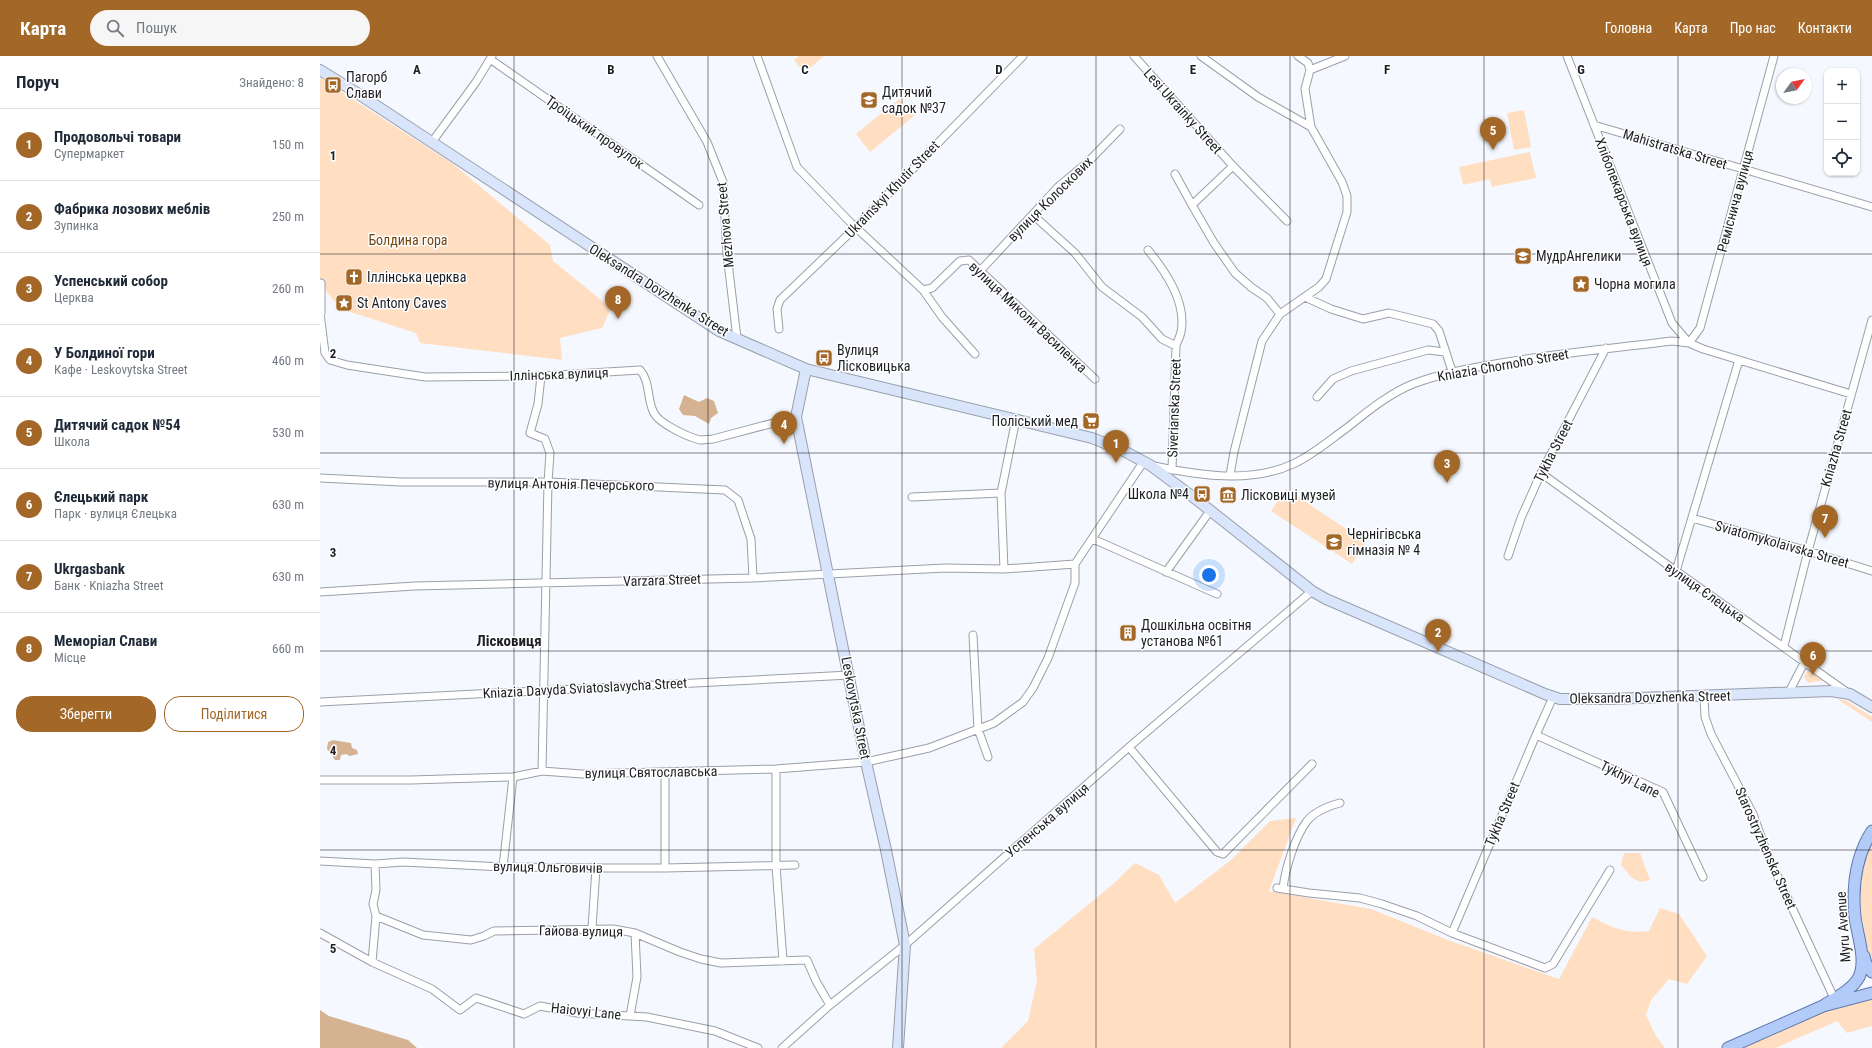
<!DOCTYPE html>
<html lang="uk">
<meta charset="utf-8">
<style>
:root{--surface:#fff;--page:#f6f6f7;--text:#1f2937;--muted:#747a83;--line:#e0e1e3;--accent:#a36828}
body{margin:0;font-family:"Roboto Condensed",sans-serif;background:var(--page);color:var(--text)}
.controls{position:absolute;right:12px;top:12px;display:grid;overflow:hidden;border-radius:8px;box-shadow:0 1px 3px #0004}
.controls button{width:36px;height:36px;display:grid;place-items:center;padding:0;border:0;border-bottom:1px solid var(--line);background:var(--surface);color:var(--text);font:20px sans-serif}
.compass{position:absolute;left:1456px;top:12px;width:36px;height:36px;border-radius:50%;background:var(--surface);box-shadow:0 1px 3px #0004;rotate:57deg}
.you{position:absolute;left:889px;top:519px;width:14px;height:14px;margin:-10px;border:3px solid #fff;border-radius:50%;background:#1a73e8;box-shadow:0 0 0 6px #1a73e833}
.badge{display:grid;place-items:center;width:26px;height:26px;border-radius:50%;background:var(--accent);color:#fff;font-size:13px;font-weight:700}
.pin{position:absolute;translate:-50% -33px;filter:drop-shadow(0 1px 2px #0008)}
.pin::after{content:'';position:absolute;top:21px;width:14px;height:12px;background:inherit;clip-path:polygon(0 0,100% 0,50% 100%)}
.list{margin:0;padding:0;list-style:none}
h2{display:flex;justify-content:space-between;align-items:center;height:52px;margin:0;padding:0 16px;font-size:17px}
h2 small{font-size:13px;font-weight:400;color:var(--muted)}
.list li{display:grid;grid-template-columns:26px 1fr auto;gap:12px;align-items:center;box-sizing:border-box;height:72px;padding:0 16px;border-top:1px solid var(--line)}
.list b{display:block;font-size:15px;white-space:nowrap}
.list p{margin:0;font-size:13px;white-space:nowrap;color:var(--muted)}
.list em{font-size:13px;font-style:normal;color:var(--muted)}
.actions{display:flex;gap:8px;padding:12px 16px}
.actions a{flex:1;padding:9px 0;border:1px solid var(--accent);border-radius:16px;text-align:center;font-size:14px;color:var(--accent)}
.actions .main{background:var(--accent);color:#fff}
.icon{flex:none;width:22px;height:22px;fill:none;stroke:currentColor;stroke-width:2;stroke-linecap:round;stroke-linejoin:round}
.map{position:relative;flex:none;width:1552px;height:992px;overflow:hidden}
header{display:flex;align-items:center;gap:24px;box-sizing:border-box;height:56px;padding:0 20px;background:var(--accent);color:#fff}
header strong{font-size:19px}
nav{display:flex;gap:22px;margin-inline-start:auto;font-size:14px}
.search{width:280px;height:36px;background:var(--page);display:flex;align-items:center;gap:10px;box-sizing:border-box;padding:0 14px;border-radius:22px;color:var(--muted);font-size:15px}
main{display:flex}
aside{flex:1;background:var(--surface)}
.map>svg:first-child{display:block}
.green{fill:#ffdec1}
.water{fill:#d5b291}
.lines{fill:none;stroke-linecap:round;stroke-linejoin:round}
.minor-casing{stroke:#9a9fa9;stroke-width:9}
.secondary-casing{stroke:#9a9fa9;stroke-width:12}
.primary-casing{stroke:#5d78aa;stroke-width:13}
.minor{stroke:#fff;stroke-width:7}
.secondary{stroke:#d9e5fb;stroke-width:10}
.primary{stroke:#b2cbf8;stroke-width:11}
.grid{fill:none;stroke:#1d1f23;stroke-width:1;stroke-opacity:0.55}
.labels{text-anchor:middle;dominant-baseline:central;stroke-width:3;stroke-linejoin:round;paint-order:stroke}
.poi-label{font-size:14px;fill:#1d1f23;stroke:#fff;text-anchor:start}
.street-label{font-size:14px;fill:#1d1f23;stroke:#fff}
.park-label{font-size:14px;fill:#744610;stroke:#fff}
.neighbourhood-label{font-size:15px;font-weight:bold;fill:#1d1f23;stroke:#fff}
.grid-label{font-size:13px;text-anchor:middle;font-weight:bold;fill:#1d1f23;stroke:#fff;stroke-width:3;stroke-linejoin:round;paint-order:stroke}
</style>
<header>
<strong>Карта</strong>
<div class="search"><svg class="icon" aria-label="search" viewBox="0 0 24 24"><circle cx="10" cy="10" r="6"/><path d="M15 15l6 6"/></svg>Пошук</div>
<nav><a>Головна</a><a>Карта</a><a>Про нас</a><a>Контакти</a></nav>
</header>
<main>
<aside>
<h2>Поруч<small>Знайдено: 8</small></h2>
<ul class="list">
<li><span class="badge">1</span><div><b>Продовольчі товари</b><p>Супермаркет</p></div><em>150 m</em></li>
<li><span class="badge">2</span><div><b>Фабрика лозових меблів</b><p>Зупинка</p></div><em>250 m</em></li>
<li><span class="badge">3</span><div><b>Успенський собор</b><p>Церква</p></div><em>260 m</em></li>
<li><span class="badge">4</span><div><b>У Болдиної гори</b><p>Кафе · Leskovytska Street</p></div><em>460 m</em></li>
<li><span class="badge">5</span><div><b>Дитячий садок №54</b><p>Школа</p></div><em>530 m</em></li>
<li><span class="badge">6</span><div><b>Єлецький парк</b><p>Парк · вулиця Єлецька</p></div><em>630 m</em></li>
<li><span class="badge">7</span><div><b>Ukrgasbank</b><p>Банк · Kniazha Street</p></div><em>630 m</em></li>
<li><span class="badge">8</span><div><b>Меморіал Слави</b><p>Місце</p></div><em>660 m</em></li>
</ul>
<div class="actions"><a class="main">Зберегти</a><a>Поділитися</a></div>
</aside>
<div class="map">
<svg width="1552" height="992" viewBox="0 0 1552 992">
<rect width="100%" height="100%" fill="#f5f9ff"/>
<path class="green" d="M479 0H504L484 17 474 4Z
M0 22 133 108 230 189 233 205 291 252 282 272 240 282 242 304 100 287 96 277 21 253 0 228Z
M579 43 594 60 550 96 536 78Z
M1204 54 1211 91 1194 94 1187 57Z
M1210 96 1216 122 1172 131 1170 123 1143 129 1139 111Z
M966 433 1046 486 1032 508 951 455Z
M1492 614 1505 624 1488 627 1484 621 1487 615Z
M1517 643 1527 645 1552 661V666Z
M976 762 949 835 1051 853 1128 884 1239 923 1272 861C1293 872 1306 878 1329 875L1340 852 1359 858 1387 900 1367 928 1349 923 1331 944 1326 959 1336 980 1345 992H681L708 965 717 925 714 893 792 829 815 807 839 819 855 847 911 804 950 765Z
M1552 786V907C1548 900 1547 891 1546 883 1538 850 1537 817 1552 786Z
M1304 797H1320L1330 824 1321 826 1312 822 1301 809Z
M1552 938V970L1527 977 1517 965 1456 992H1421L1516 949Z"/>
<path class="water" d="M364 339 379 346 387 342 394 345 398 357 391 362 389 368 375 360 363 359 359 353Z
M13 684 31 687 32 692 37 694 38 698 30 700 26 698 21 699 20 704H15L7 693 8 686Z
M0 954 9 960 88 984 97 992H0Z"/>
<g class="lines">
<defs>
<path id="minor" d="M337 0 387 86 403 126 407 198 417 282
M437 0 477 111 530 166 603 234 622 261 655 298
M814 0 913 110 967 165
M881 0 938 41 991 71
M1247 0 1352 267 1369 287 1380 272 1454 0
M170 3 379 149
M990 14 1025 0
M1274 69 1552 151
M112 86 156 26 172 0
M913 110 872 149 894 187 915 217 931 231 947 242 960 258
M855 118 872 149
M713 159 755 197 782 231 822 261 842 283 856 290
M828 194C845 215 867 246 861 276 860 281 857 286 856 290L852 414
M661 214 738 131 768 106 800 73
M603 234 612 232 640 205 649 204 775 323
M985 241 1011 253 1043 263 1069 257 1113 268 1119 275 1132 315
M0 257 5 297 10 304 27 309 105 321 221 320 320 314C330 325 327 342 333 355 337 367 368 381 380 384 384 384 389 383 393 383L476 361
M1 257V227
M459 273 457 253 460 244 536 171 703 0
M221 320 218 348 210 377 225 383 230 397 228 426 222 715
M997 341 1013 323 1031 315 1108 294 1125 296
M834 410C877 419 931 428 973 408 993 399 1011 383 1028 371 1048 355 1070 337 1093 328 1122 317 1151 312 1181 307 1238 297 1295 292 1352 285L1369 287 1383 293 1531 338
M1221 417 1356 515 1528 637
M910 419 914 396 942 285 960 258 999 231 1006 223 1027 156V140L1022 126 991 71 985 33 990 14 988 7 978 0
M0 422 81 426H228L405 434 418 444 431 483 433 522
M592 441 681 437
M1372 462 1488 495 1552 515
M773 483 897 538
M1188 500 1201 462 1221 417 1286 292
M684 513 681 437 696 363
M1356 515 1419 304
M846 516 890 455
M0 536 95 530 433 522 625 512 684 513 755 508
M653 579 658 673 668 701
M1464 590 1488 495 1552 264
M1469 636 1485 605
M1384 640 1385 661 1391 678 1433 758 1448 800 1514 942
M0 646 530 619
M1216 679 1343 736 1383 821
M809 691 897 796 903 798 992 708
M456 713V810L463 905
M345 717V812
M0 724H91L193 721 222 715 262 718 456 713 546 706 609 692 674 667 703 646 713 632 728 602 755 527V508L824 405
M0 805 55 808 83 806 183 811 276 812H345L475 809
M183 811 193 721
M957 832 989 837 1040 842 1062 848 1097 860 1132 877 1225 912 1233 908 1290 814
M963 833C965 813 975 781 987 765 995 755 1009 750 1020 747
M56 860 103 879 151 884 164 880 174 875 293 873 315 877 360 896 381 903 401 907 487 904 496 925 510 949
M272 872 276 812
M0 877 52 906 56 860 53 848 56 834 55 808
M1132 877 1216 679 1233 641
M52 906 112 933 140 954 156 942 204 958 220 950 257 957 327 961 395 975 438 992
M310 960 317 921 315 877
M462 992 510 949 585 889 809 691 992 535"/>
<path id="secondary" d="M0 14 34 35 399 275 486 313 772 382 802 394 830 409 877 444 992 535 1006 543 1225 638 1240 643H1290L1511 635 1530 638 1552 651
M486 313 476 361 546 706 566 794 585 889 578 992"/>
<path id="primary" d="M1544 900 1546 908 1552 916
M1503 950C1515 942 1532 934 1539 921 1547 904 1537 878 1535 861 1532 831 1536 800 1552 775
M1408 992 1503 950 1552 937"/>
</defs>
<use href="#minor" class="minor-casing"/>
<use href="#secondary" class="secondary-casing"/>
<use href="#primary" class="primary-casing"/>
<use href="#minor" class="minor"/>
<use href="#secondary" class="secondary"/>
<use href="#primary" class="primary"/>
</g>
<path class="grid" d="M194 0V992M388 0V992M582 0V992M776 0V992M970 0V992M1164 0V992M1358 0V992M0 198H1552M0 397H1552M0 595H1552M0 794H1552"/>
<defs>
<symbol id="bus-square" viewBox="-11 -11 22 22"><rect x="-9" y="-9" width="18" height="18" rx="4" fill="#a36828" stroke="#fff"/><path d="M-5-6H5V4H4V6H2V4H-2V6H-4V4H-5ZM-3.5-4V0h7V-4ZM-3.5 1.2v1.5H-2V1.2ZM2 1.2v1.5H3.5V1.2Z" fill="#fff"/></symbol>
<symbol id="school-square" viewBox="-11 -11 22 22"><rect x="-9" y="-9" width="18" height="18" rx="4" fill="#a36828" stroke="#fff"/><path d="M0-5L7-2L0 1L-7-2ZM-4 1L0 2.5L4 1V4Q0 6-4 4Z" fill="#fff"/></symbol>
<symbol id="church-square" viewBox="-11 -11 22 22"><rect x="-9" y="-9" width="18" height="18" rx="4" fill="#a36828" stroke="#fff"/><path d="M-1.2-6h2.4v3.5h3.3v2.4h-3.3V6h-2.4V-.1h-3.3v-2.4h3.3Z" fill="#fff"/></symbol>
<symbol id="sight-square" viewBox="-11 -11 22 22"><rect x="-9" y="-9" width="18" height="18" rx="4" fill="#a36828" stroke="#fff"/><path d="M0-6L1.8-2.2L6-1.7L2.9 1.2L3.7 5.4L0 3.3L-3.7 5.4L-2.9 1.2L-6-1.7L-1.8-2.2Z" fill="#fff"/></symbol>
<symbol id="supermarket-square" viewBox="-11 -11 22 22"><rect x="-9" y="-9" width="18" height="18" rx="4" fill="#a36828" stroke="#fff"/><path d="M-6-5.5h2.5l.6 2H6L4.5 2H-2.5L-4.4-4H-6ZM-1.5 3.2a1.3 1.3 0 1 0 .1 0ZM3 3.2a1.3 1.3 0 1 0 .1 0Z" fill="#fff"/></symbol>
<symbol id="museum-square" viewBox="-11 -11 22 22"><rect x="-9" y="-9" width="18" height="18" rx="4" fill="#a36828" stroke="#fff"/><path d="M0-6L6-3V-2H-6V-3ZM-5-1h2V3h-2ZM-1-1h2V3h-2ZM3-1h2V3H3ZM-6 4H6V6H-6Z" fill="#fff"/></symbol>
<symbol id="building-square" viewBox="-11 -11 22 22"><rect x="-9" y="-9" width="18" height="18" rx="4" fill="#a36828" stroke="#fff"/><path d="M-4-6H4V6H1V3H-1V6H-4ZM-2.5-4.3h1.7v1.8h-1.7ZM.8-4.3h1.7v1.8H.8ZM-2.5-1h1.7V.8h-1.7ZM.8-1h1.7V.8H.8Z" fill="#fff"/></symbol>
</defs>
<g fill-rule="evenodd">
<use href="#bus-square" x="3" y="19" width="20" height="20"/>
<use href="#school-square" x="539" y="34" width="20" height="20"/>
<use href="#school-square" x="1193" y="190" width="20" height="20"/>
<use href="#church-square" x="24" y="211" width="20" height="20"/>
<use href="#sight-square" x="1251" y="218" width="20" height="20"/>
<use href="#sight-square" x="14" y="237" width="20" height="20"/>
<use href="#bus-square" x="494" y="292" width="20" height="20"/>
<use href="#supermarket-square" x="761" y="355" width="20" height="20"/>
<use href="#bus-square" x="872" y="428" width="20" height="20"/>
<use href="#museum-square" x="898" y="429" width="20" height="20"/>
<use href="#school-square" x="1004" y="476" width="20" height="20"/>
<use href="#building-square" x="798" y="567" width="20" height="20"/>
</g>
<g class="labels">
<g class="poi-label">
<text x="26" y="21">Пагорб<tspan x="26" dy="16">Слави</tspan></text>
<text x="562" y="36">Дитячий<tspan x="562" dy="16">садок №37</tspan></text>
<text x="1216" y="200">МудрАнгелики</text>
<text x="47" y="221">Іллінська церква</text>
<text x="1274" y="228">Чорна могила</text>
<text x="37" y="247">St Antony Caves</text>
<text x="517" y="294">Вулиця<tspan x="517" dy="16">Лісковицька</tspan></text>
<text x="758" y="365" text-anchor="end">Поліський мед</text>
<text x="869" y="438" text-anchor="end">Школа №4</text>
<text x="921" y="439">Лісковиці музей</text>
<text x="1027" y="478">Чернігівська<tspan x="1027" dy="16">гімназія № 4</tspan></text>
<text x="821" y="569">Дошкільна освітня<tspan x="821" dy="16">установа №61</tspan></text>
</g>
<g class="street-label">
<text transform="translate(863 55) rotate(48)">Lesi Ukrainky Street</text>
<text transform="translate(275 76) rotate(35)">Троїцький провулок</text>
<text transform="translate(1355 93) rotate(17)">Mahistratska Street</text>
<text transform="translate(572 133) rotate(-46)">Ukrainskyi Khutir Street</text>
<text transform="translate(730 143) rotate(-45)">вулиця Колоскових</text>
<text transform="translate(1415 145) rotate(-75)">Реміснича вулиця</text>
<text transform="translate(1304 146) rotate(69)">Хлібопекарська вулиця</text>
<text transform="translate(405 169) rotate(-95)">Mezhova Street</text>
<text transform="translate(339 234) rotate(32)">Oleksandra Dovzhenka Street</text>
<text transform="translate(708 261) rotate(43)">вулиця Миколи Василенка</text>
<text transform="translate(1183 309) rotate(-10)">Kniazia Chornoho Street</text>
<text transform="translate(239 318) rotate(-2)">Іллінська вулиця</text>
<text transform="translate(854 352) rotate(-88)">Siverianska Street</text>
<text transform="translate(1516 392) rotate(-74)">Kniazha Street</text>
<text transform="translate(1233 395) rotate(-63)">Tykha Street</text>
<text transform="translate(251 428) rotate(1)">вулиця Антонія Печерського</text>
<text transform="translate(1462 488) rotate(16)">Sviatomykolaivska Street</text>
<text transform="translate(342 524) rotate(-2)">Varzara Street</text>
<text transform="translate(1385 536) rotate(35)">вулиця Єлецька</text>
<text transform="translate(265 632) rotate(-3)">Kniazia Davyda Sviatoslavycha Street</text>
<text transform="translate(1330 641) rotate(-1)">Oleksandra Dovzhenka Street</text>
<text transform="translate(536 652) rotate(79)">Leskovytska Street</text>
<text transform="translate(331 716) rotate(-1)">вулиця Святославська</text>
<text transform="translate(1310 723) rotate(27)">Tykhyi Lane</text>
<text transform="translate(1182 758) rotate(-67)">Tykha Street</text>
<text transform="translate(727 764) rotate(-41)">Успенська вулиця</text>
<text transform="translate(1446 792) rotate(66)">Starostryzhenska Street</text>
<text transform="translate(228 811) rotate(1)">вулиця Ольговичів</text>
<text transform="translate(1523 871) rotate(-94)">Myru Avenue</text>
<text transform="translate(261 875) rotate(1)">Гайова вулиця</text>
<text transform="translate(266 955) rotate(6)">Haiovyi Lane</text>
</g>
<g class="park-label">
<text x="88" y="184">Болдина гора</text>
</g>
<g class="neighbourhood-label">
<text x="189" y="585">Лісковиця</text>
</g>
</g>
<g class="grid-label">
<text x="97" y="18">A</text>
<text x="291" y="18">B</text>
<text x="485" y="18">C</text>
<text x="679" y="18">D</text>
<text x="873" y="18">E</text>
<text x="1067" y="18">F</text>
<text x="1261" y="18">G</text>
<text x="13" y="104">1</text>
<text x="13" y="302">2</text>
<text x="13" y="501">3</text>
<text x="13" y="699">4</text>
<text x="13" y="897">5</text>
</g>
</svg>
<div class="controls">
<button>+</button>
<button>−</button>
<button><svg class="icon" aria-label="locate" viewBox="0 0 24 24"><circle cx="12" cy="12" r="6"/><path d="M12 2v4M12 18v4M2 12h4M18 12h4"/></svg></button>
</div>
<svg class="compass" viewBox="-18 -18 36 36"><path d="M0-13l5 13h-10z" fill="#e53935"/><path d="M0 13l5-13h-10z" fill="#747a83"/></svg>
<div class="you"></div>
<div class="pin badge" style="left:796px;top:407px">1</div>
<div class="pin badge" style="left:1118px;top:596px">2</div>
<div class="pin badge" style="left:1127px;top:427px">3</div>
<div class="pin badge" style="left:464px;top:388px">4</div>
<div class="pin badge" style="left:1173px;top:94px">5</div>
<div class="pin badge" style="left:1493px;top:619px">6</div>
<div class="pin badge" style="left:1505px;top:482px">7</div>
<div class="pin badge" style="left:298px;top:263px">8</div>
</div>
</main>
